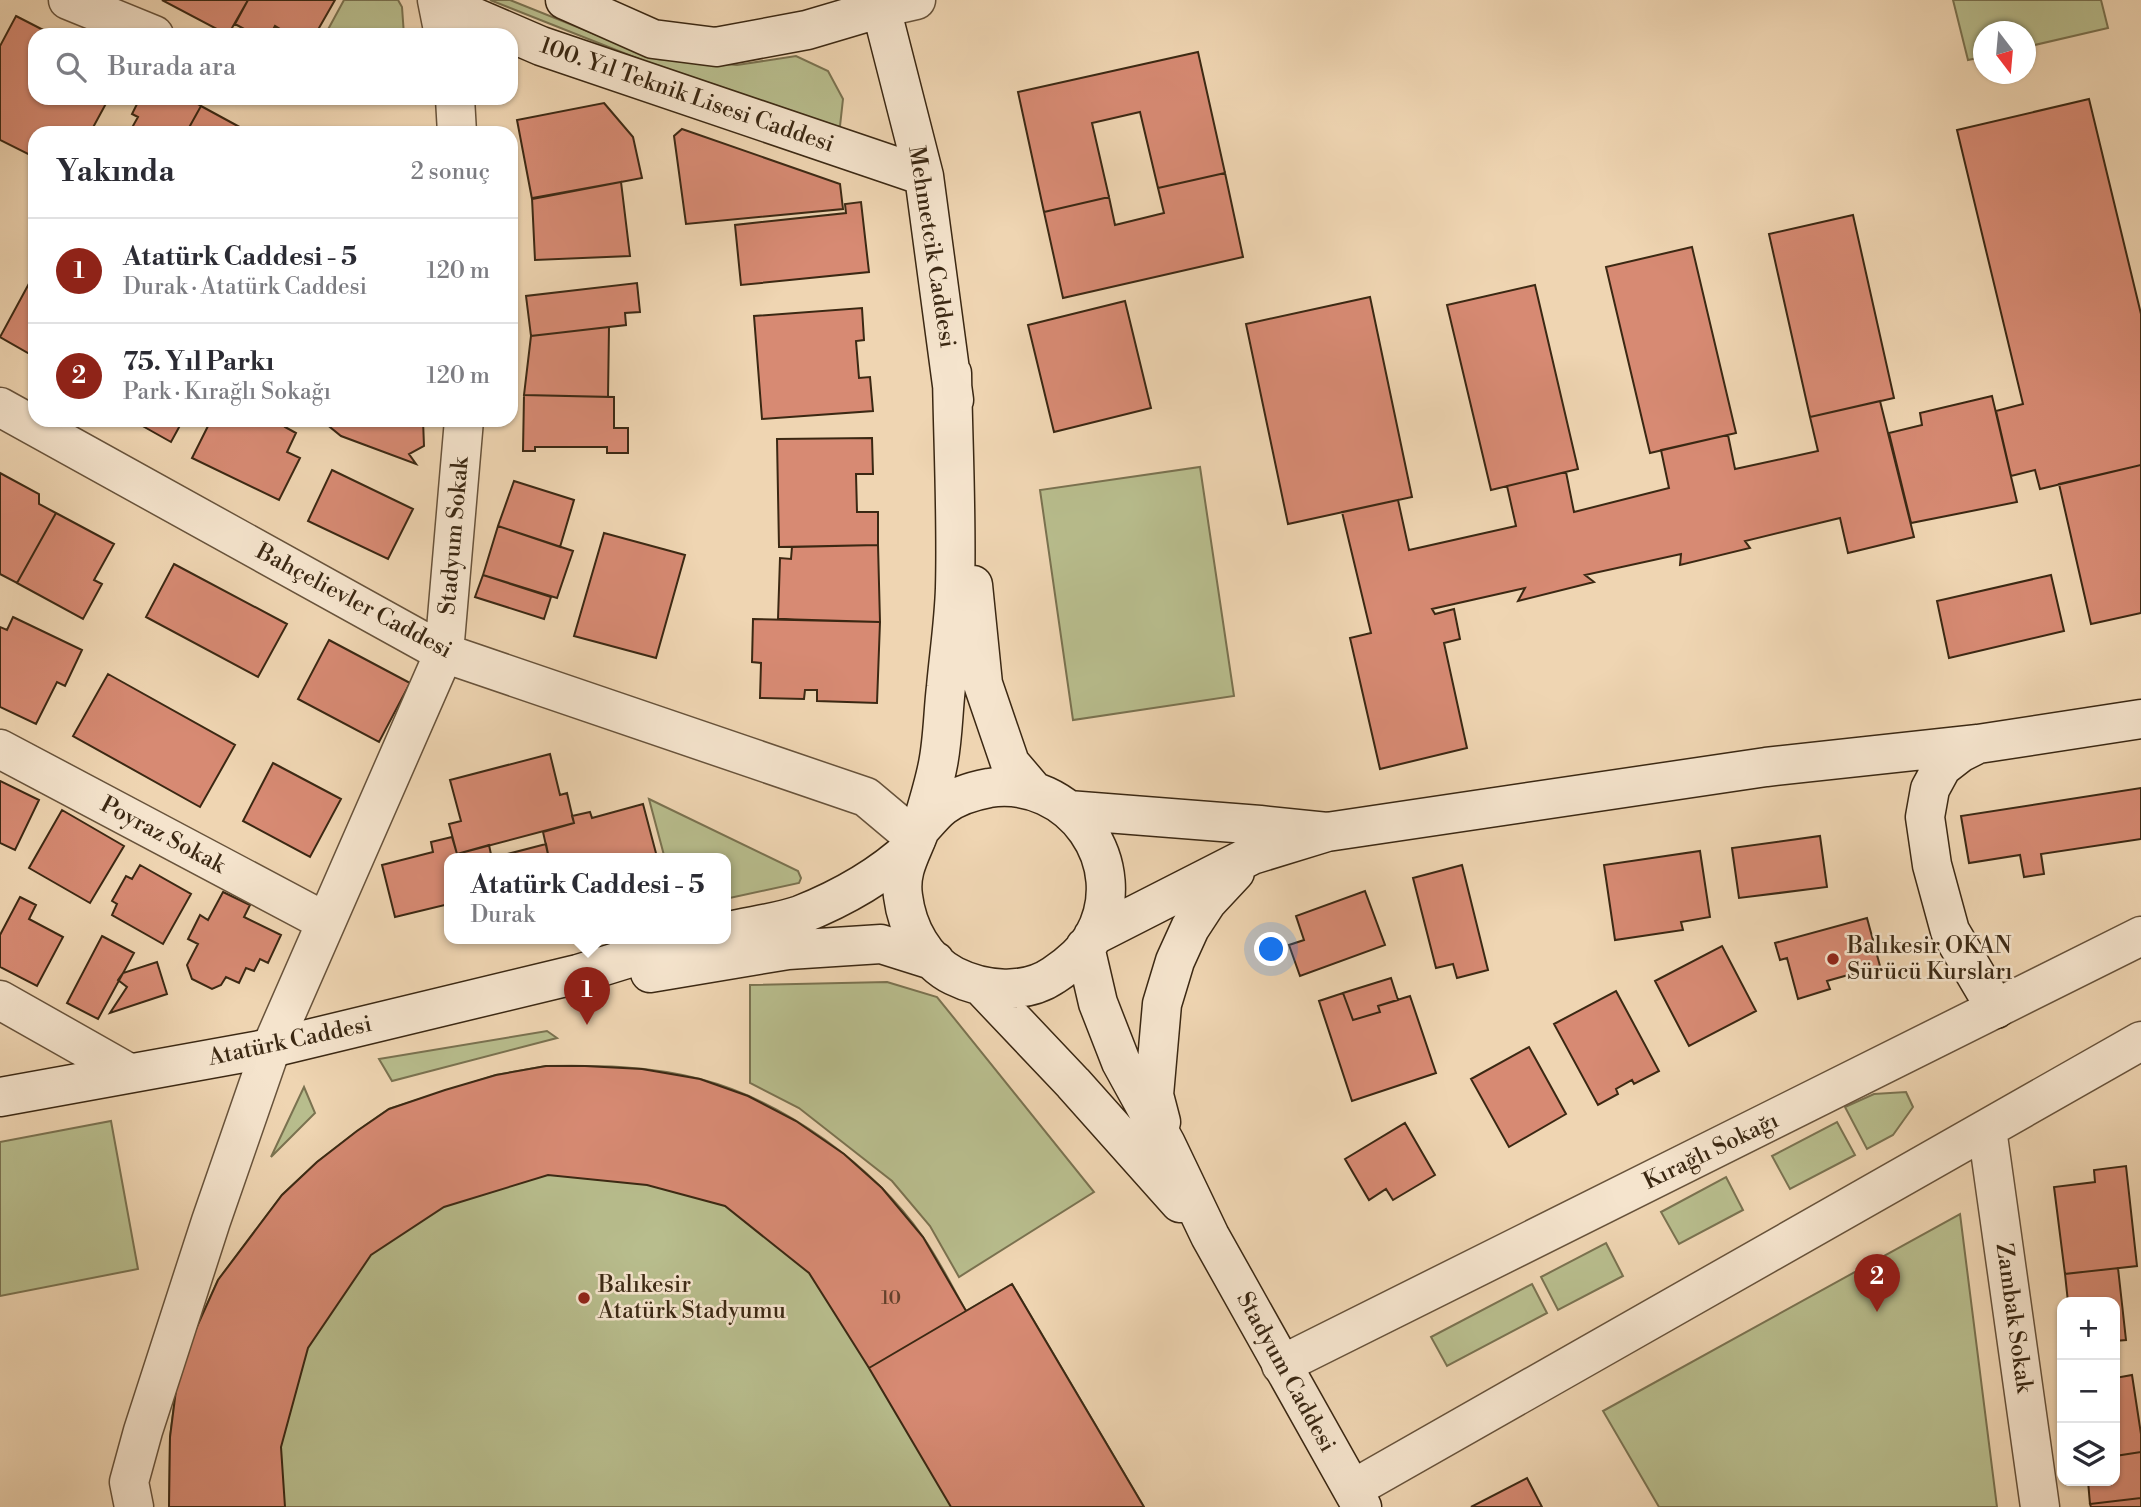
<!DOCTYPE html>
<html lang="tr">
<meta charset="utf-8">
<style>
:root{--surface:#fff;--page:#f7f7f7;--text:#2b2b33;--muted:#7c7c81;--line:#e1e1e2;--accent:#8f2418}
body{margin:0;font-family:"Libre Bodoni",serif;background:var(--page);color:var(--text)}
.controls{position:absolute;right:21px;bottom:21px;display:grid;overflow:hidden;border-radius:14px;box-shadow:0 2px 5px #0004}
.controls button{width:63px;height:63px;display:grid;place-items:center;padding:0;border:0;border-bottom:2px solid var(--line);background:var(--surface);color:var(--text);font:35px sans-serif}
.compass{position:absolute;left:1973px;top:21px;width:63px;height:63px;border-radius:50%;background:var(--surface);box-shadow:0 2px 5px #0004;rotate:164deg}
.you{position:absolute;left:1272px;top:950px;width:24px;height:24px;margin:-18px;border:5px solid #fff;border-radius:50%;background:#1a73e8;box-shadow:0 0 0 10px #1a73e833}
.badge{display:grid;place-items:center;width:46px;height:46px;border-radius:50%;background:var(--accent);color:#fff;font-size:23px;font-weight:700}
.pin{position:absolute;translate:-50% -58px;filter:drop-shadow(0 2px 4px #0008)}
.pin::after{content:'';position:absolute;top:37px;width:24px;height:21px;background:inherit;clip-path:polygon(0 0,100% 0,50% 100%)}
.popup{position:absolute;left:444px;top:853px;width:287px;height:91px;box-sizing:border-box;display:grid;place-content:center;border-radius:14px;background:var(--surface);filter:drop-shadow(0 2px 5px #0005);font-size:23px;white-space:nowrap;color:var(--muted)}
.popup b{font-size:26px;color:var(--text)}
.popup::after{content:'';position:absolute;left:50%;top:100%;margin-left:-14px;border:14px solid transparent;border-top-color:var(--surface)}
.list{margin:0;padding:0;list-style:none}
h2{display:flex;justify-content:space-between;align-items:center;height:91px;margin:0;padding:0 28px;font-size:30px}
h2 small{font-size:23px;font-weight:400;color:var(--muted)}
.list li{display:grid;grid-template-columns:46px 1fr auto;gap:21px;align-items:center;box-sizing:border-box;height:105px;padding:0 28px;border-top:2px solid var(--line)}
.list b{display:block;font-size:26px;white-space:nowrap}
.list p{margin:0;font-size:23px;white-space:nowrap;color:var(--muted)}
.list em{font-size:23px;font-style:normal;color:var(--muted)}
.icon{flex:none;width:38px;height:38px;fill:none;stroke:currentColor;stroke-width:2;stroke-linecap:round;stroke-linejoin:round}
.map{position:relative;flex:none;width:2141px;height:1507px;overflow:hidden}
.search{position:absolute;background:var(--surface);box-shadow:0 2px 5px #0004;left:28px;top:28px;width:490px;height:77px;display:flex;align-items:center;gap:18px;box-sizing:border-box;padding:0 24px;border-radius:21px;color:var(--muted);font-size:26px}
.panel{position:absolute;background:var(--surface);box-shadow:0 2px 5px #0004;left:28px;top:126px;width:490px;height:301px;border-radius:21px}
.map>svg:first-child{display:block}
.green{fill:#b8bd8d;stroke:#7a7250;stroke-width:2}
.building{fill:#d78a73;stroke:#3b2813;stroke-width:2}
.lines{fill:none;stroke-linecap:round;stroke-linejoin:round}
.street-casing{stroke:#68533b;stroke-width:41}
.secondary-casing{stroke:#3b2813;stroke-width:41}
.street{stroke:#f5e4cd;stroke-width:38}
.secondary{stroke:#f5e4cd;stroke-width:38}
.poi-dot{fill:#8f2418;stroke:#f5e4cd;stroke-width:2.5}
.labels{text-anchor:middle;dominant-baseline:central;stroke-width:5;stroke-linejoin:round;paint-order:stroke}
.number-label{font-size:19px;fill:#62402b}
.street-label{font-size:23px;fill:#3b2813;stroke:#f5e4cd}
.poi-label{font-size:23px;fill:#3b2813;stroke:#f5e4cd;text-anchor:start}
</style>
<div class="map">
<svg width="2141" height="1507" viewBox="0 0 2141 1507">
<rect width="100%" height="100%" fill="#efd5b2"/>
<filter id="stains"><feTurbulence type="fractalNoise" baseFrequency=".00286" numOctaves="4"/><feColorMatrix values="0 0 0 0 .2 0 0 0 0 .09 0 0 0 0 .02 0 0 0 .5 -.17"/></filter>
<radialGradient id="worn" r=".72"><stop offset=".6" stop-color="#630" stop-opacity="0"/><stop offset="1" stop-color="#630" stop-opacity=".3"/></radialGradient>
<path class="green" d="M344 0H398L402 7 404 35H325Z
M490 0H510L657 59 737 65 796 56 828 71 843 99 840 126 830 131 654 65Z
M1953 0H2101L2108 28 2026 47 2025 32H1983V57L1968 60Z
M1200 467 1234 696 1073 720 1040 490Z
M649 799 798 871 801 878 799 883 725 899V859H665Z
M887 982 937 997 1094 1192 959 1277 930 1226 892 1181 799 1108 750 1083V985Z
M547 1031 557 1038 392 1081 379 1059Z
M546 1066C597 1065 650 1066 700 1079 785 1101 873 1166 923 1237 939 1260 952 1286 966 1311L1012 1284 1144 1507H169L170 1437 176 1390 195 1331 218 1280 282 1195 317 1162 357 1131 389 1109 496 1075Z
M304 1087 315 1113 271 1157Z
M1906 1092 1913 1107 1893 1135 1867 1149 1845 1107 1874 1094Z
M111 1121 138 1269 0 1296V1142Z
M1837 1122 1855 1155 1790 1189 1772 1156Z
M1726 1177 1743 1210 1679 1244 1661 1212Z
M1960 1214 1997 1507H1659L1603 1411Z
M1606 1243 1623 1276 1558 1310 1541 1277Z
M1532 1284 1547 1313 1447 1366 1431 1337Z"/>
<path class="building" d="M162 0H248L228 35Z
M248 0H335L315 35H290L275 26 270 35H255L235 24Z
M16 16 53 35H35V98H109L90 133H35L34 157 0 140V46Z
M1198 52 1225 173 1158 188 1140 112 1092 123 1109 197 1044 212 1018 92Z
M140 98H187L201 106 186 133H129L138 117 132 114Z
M2089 99 2141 314V465L2040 489 2035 470 2011 476 1996 411 2023 404 1957 130Z
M604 103 633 137 642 178 532 199 517 120Z
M201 106 247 131 246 133H186Z
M682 129 840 184 843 209 686 224 674 136Z
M1225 173 1243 257 1063 298 1044 212 1109 197 1115 225 1164 213 1158 188Z
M621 182 630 256 535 260 532 198Z
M861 202 869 272 741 285 735 225 846 213 845 204Z
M1853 215 1894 398 1810 417 1769 234Z
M1692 247 1736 433 1650 453 1606 267Z
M32 278 35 280V357L0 337Z
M637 283 640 312 625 313 626 325 531 336 526 296Z
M1535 285 1578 469 1491 490 1447 305Z
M1370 297 1412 497 1288 524 1246 324Z
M1125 301 1151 408 1054 432 1028 325Z
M862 308 864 340 856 341 859 378 870 377 873 411 762 419 754 316Z
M609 327 608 397 524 395 531 336Z
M524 395 614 397V428H628V453H607V447H535V451H523Z
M1992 396 2017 502 1911 523 1889 433 1922 425 1920 413Z
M1880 401 1914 537 1848 553 1840 518 1745 541 1750 548 1680 565 1681 554 1585 575 1594 582 1518 601 1525 588 1432 609 1435 614 1454 609 1460 639 1444 643 1467 748 1380 769 1350 638 1371 633 1342 512 1398 500 1409 550 1516 526 1507 486 1566 472 1574 512 1669 488 1661 450 1728 435 1735 469 1818 451 1810 417Z
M132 420H183L171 442Z
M211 420 221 423 223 420H288L285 427 296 433 287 452 300 458 279 500 192 458Z
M325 420H423L424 446 409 454 416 464 341 436 325 423Z
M872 438 873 474H856L857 512H878V545L779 547 777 439Z
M2141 465V613L2091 624 2059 484Z
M332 470 413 509 388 559 308 521Z
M0 473 39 494V504L56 513 17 583 0 574Z
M514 481 574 500 560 547 498 526Z
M56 513 114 544 94 580 102 584 83 619 17 583Z
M498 526 573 551 557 598 483 575Z
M604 533 685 555 656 658 574 636Z
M878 545 880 622 778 619 780 558 791 559 792 547Z
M174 564 287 624 258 677 146 617Z
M483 575 551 597 544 619 475 597Z
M2051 575 2064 631 1949 658 1937 601Z
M13 617 82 650 65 686 57 682 36 724 0 707V627L7 630Z
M753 619 880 622 877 703 817 701V690H805L804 699 760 698 761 663 752 662Z
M329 640 410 683 379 742 298 699Z
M108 674 235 745 200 807 73 736Z
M550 754 560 795 567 793 574 823 457 854 449 824 461 821 450 780Z
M273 763 341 799 310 857 243 821Z
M0 781 39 800 15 850 0 843Z
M2141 788V839L2041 854 2044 874 2024 877 2020 855 1969 863 1961 816Z
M643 804 657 857 649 859H549L543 832 574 823 572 816 590 812 592 818Z
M62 810 124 846 90 903 29 868Z
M1820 836 1827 887 1739 898 1732 848Z
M452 837 457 854 489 845 492 859H449V904L395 917 382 865 433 852 431 842Z
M546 844 549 859H492V858Z
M1700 851 1710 917 1681 922 1683 930 1615 940 1604 865Z
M140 865 191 894 163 944 112 915 117 904 112 901 126 876 132 879Z
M1462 865 1488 970 1457 978 1453 964 1436 968 1413 878Z
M1365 891 1385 945 1300 976 1289 945 1304 940 1296 916Z
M223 892 250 905 244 917 281 935 268 963 260 959 254 971 246 968 239 983 226 977 221 985 212 989 192 979 187 965 198 944 188 939 200 915 208 920Z
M20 897 36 905 29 919 63 937 37 986 0 967V935Z
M1867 918 1880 966 1827 981 1830 989 1798 999 1787 958 1780 960 1775 943Z
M102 936 134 953 98 1019 67 1003Z
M1722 946 1756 1011 1689 1046 1655 981Z
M157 962 167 994 110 1013 127 987 118 980 123 973Z
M1391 978 1398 1000 1378 1006 1380 1012 1353 1020 1343 993Z
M1616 991 1659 1071 1634 1084 1632 1080 1616 1089 1618 1094 1598 1105 1554 1024Z
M1343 993 1353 1020 1380 1012 1378 1006 1410 996 1436 1073 1352 1101 1319 1001Z
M1529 1047 1566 1114 1509 1147 1471 1079Z
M546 1066H585L642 1069 700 1079 748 1096 796 1121 844 1154 882 1188 923 1237 966 1311 1012 1284 1144 1507H951L869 1368 809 1273 725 1206 647 1185 548 1175 444 1207 371 1255 308 1348 281 1447 285 1507H169L170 1437 176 1390 195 1331 218 1280 282 1195 317 1162 357 1131 389 1109 445 1090 496 1075Z
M1405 1123 1435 1175 1393 1200 1386 1189 1369 1200 1345 1159Z
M2126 1166 2137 1266 2065 1274 2054 1187 2095 1182 2094 1170Z
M2118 1268 2126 1340 2115 1341V1302H2068L2065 1274Z
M1012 1284 1144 1507H951L869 1368Z
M2132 1375 2141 1434V1452L2115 1456V1378Z
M2141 1452V1498L2090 1504 2088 1481H2115V1456Z
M1527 1478 1542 1507H1471Z
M2141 1498V1507H2091L2090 1504Z"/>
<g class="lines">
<defs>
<path id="street" d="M68 0 154 35
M437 0 444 35
M881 8 916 0
M455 98 457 133
M0 407 444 653 866 797 916 839
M0 749 326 922
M0 1000 129 1073
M1987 1129 2040 1507
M1281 1365 2141 936
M1353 1489 2141 1041
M134 1507 129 1482 143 1431 211 1221 271 1048 444 653 464 420"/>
<path id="secondary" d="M460 0 469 15 541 46 924 176
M565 0 653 39 716 47 807 30 881 8
M879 0 924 176 954 400
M973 585 983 684 1010 763 1033 790
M1976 745 1960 753 1942 767 1930 789 1925 817 1932 865 1950 931 1996 1009
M1068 810 1260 825 1327 832 1252 855 1093 936
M920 830C927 822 935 812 943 806 956 796 973 791 989 788 1071 776 1134 864 1093 937 1083 954 1069 965 1054 975 1025 995 984 991 954 976 924 961 907 928 903 896 899 869 913 851 921 827 927 807 934 785 938 764 943 739 943 712 946 687 949 654 954 621 955 588 957 518 953 444 952 373
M1327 832 1766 767 1978 744 2141 719
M725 932C749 926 777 923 800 915 840 899 880 877 912 847
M1085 947 1098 1003 1121 1062 1166 1144 1210 1236 1362 1507
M650 973 788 950 881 944 935 961
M982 987 1073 1083 1180 1203
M0 1097 271 1048 578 974 691 939
M1161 1122 1154 1095 1162 1004 1175 961 1190 928 1207 902 1235 872"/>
</defs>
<use href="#street" class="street-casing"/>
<use href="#secondary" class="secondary-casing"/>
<use href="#street" class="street"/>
<use href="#secondary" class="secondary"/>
</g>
<g class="poi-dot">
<circle cx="1833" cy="959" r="7"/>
<circle cx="584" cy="1298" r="7"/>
</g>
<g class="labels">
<g class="number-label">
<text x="891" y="1298">10</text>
</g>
<g class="street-label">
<text transform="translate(687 95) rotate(19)">100. Yıl Teknik Lisesi Caddesi</text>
<text transform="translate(932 247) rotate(81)">Mehmetcik Caddesi</text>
<text transform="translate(454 536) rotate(-85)">Stadyum Sokak</text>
<text transform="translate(354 601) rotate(28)">Bahçelievler Caddesi</text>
<text transform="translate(163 835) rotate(28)">Poyraz Sokak</text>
<text transform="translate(290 1041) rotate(-12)">Atatürk Caddesi</text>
<text transform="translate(1711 1151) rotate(-26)">Kırağlı Sokağı</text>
<text transform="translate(2014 1318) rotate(82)">Zambak Sokak</text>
<text transform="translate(1286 1372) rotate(61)">Stadyum Caddesi</text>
</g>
<g class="poi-label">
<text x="1847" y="946">Balıkesir OKAN<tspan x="1847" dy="26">Sürücü Kursları</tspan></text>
<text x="598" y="1285">Balıkesir<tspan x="598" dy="26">Atatürk Stadyumu</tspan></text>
</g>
</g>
<rect width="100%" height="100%" filter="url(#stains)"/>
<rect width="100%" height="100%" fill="url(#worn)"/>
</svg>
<div class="controls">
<button>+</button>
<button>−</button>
<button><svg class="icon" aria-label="layers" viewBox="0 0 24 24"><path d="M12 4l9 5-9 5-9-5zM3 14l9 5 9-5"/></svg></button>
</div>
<svg class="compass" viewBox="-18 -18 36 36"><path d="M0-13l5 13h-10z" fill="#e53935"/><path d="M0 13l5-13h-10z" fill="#7c7c81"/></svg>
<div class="you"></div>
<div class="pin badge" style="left:587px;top:1025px">1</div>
<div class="popup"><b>Atatürk Caddesi - 5</b>Durak</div>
<div class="pin badge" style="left:1877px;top:1312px">2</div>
<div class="search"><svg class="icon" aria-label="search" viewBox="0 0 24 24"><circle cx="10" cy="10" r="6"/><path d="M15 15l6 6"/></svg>Burada ara</div>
<section class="panel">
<h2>Yakında<small>2 sonuç</small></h2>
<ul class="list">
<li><span class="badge">1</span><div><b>Atatürk Caddesi - 5</b><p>Durak · Atatürk Caddesi</p></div><em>120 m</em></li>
<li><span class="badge">2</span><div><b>75. Yıl Parkı</b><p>Park · Kırağlı Sokağı</p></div><em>120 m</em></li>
</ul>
</section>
</div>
